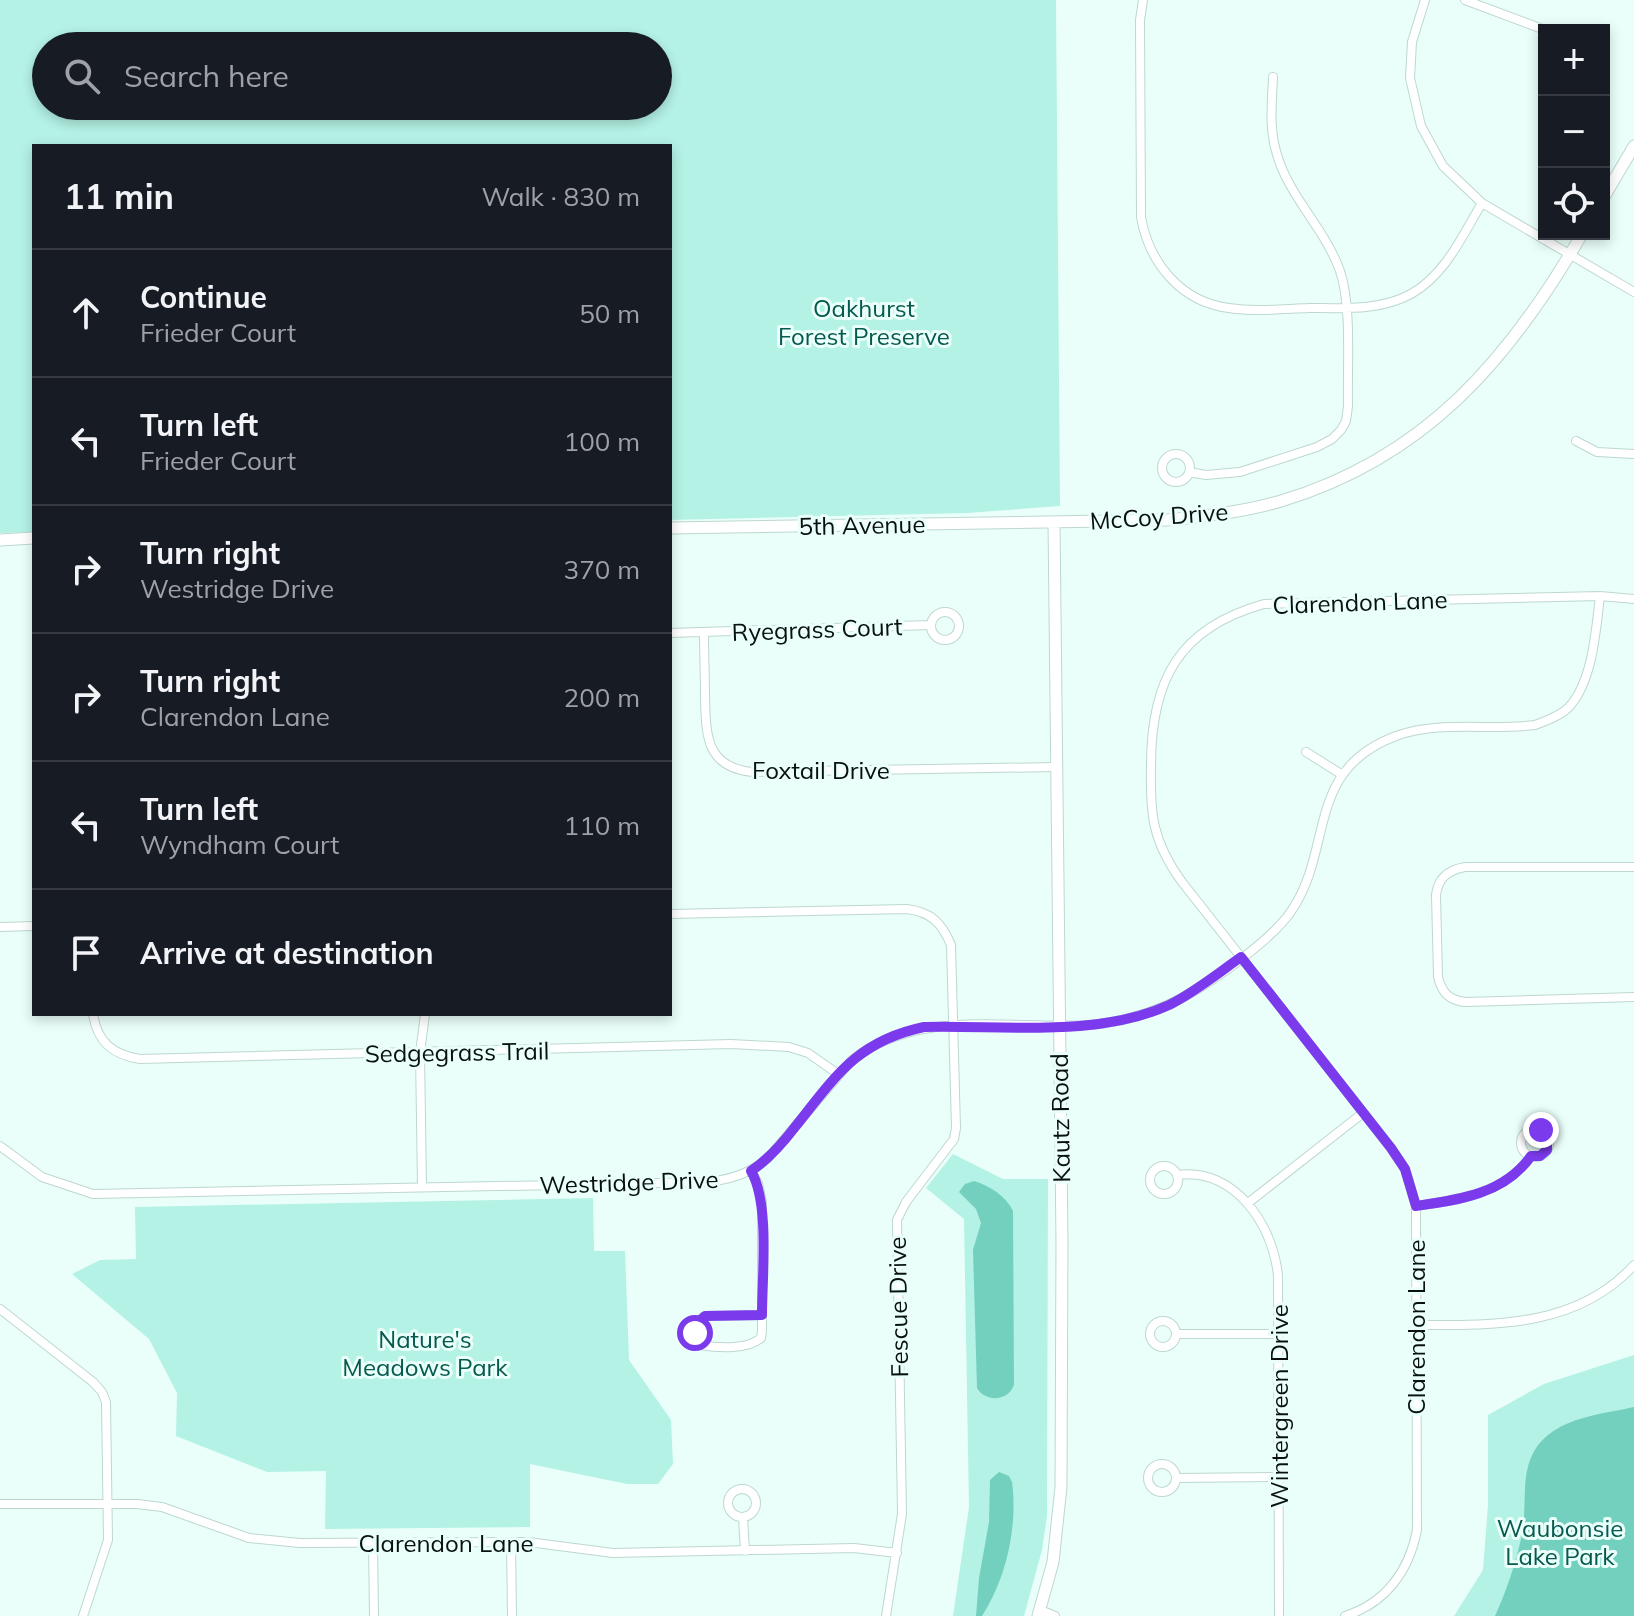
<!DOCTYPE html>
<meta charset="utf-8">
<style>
:root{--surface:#171b24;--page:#242831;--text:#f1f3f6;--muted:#9ea1a6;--line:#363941}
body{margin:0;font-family:Mulish,sans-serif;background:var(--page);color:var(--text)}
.controls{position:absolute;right:24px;top:24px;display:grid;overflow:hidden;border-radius:0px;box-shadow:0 4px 12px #0003}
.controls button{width:72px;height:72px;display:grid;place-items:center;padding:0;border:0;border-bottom:2px solid var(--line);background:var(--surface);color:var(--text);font:40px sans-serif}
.stop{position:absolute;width:24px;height:24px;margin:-18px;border:6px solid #7c3aed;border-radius:50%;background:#fff}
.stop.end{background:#7c3aed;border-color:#fff;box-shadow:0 2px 8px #0008}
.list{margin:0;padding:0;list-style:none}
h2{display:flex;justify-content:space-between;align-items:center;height:104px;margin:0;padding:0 32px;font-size:34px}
h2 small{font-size:26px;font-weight:400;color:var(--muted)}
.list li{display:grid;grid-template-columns:52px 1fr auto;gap:24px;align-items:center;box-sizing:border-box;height:128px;padding:0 32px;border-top:2px solid var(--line)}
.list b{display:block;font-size:30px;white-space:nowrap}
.list p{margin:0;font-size:26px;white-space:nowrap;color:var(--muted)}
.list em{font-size:26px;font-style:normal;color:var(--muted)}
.icon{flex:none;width:44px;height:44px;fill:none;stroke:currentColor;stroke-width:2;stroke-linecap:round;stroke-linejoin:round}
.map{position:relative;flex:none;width:1634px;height:1616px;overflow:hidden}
.search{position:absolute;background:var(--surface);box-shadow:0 4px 12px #0003;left:32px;top:32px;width:640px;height:88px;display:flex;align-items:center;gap:20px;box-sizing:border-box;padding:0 28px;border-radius:44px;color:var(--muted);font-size:30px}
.panel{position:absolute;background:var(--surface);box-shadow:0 4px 12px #0003;left:32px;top:144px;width:640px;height:872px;border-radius:0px}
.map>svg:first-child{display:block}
.green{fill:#b4f2e5;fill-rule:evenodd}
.water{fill:#73d0bf}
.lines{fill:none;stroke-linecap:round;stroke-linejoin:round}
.street-casing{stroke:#bdd7d1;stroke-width:10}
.secondary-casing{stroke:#bdd7d1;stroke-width:13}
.street{stroke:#fff;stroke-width:8}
.secondary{stroke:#fff;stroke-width:11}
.route{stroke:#7c3aed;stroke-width:10}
.labels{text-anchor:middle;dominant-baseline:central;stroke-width:6;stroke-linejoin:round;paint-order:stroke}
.park-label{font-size:24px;fill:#06594e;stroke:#eafffa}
.street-label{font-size:24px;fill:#08110f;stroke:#eafffa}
</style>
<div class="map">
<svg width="1634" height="1616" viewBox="0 0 1634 1616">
<rect width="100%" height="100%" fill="#eafffa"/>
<path class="green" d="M0 0H1056L1060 506 967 513 670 520V146H34V532L0 533ZM658 46V106H46V46Z
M953 1154 1003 1179H1048L1047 1516 1042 1550 1024 1616H953L969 1507 964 1219 926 1188Z
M593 1198 594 1251H625L629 1360 671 1420 673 1464 658 1484H627L530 1464V1527L325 1529 326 1471 267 1472 176 1436 177 1393 149 1339 72 1274 100 1260 136 1259 135 1207Z
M1634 1355V1616H1454L1483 1570 1488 1505V1415L1544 1384Z"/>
<path class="water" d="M974 1181C990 1186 1006 1196 1013 1211L1014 1385C1008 1402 985 1402 977 1388L973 1250 981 1223 976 1209 959 1192 965 1184Z
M1634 1407V1616H1495C1507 1589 1516 1563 1522 1534 1529 1498 1515 1458 1552 1432 1575 1416 1607 1413 1634 1407Z
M999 1472 1009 1476 1012 1482C1018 1527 1006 1579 982 1616H976L979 1578 989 1522 990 1480Z"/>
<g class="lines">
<defs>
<path id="street" d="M1143 0 1140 20 1141 217C1149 263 1181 302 1229 308 1255 312 1282 309 1309 308 1343 308 1380 311 1411 294 1446 274 1462 236 1482 203
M1425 0 1412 42 1410 78 1421 126 1443 166 1482 203 1634 292
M1465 0 1545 30
M1576 441 1597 452 1634 454
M1162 468a14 14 0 1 1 28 0a14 14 0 1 1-28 0Z
M1189 472 1206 475 1240 472 1317 447 1332 439 1341 430 1346 421 1348 406C1347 367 1352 306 1340 271 1325 228 1287 195 1276 151 1269 127 1272 101 1273 77
M931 626a14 14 0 1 1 28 0a14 14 0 1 1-28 0Z
M670 633 930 625
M704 633C704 654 705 675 705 696 706 734 705 767 752 772L1055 767
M1306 752 1341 774
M1634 867H1465C1448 870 1438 878 1436 895L1438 977C1442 993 1449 1000 1465 1002L1634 997
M670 914 907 909C931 912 942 923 951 945L956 1128 954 1139 906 1202 897 1220 902 1514 886 1616
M0 927 34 926
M93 1014C97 1042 113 1055 140 1059L731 1044 789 1047 808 1053 838 1074
M1521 1143a14 14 0 1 1 28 0a14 14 0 1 1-28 0Z
M0 1146 42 1177 93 1194 707 1182C730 1180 750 1174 768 1158L851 1061C917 1007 1011 1030 1091 1025 1123 1022 1155 1012 1184 997 1215 980 1273 939 1292 910 1334 847 1305 770 1396 736 1439 720 1490 731 1535 725 1546 721 1560 716 1569 707 1593 681 1596 629 1600 596
M1150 1180a14 14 0 1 1 28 0a14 14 0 1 1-28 0Z
M751 1171 758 1183 762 1202V1331L761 1338C747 1350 718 1348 700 1345 693 1334 692 1323 705 1316L762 1315
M1177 1175C1234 1167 1273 1224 1278 1276L1279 1616
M422 1187 420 1053 425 1014
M1248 1203 1363 1113
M1416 1206C1459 1200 1504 1194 1531 1156
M0 1309 93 1382 102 1392 106 1402 108 1540 83 1616
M1150 1334a13 13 0 1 1 26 0a13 13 0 1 1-26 0Z
M1417 1325C1494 1325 1577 1328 1634 1265
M1177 1334H1279
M1148 1478a14 14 0 1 1 28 0a14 14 0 1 1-28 0Z
M1176 1478 1279 1477
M728 1503a14 14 0 1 1 28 0a14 14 0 1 1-28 0Z
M0 1504H137L162 1507 249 1538 300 1543 528 1542 613 1553 854 1548 897 1553
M743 1517 745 1551
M511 1542 512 1616
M373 1543 374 1616
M1040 1610 1055 1616
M1345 1616C1386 1603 1409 1571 1417 1530L1416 1206 1405 1169 1391 1148 1182 882C1152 841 1150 814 1151 766 1151 681 1178 628 1264 604L1600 596 1634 599"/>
<path id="secondary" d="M1604 197 1634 146
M670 528 1167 520C1205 516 1244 512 1281 501 1425 458 1509 360 1582 234
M0 540 34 538
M1038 1616 1053 1562 1061 1487 1062 1242 1054 522"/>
</defs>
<use href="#street" class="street-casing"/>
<use href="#secondary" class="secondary-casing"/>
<use href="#street" class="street"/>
<use href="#secondary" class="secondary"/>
</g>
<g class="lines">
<path class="route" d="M695 1333V1326L705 1316 762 1315C762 1276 770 1203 751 1171 769 1159 782 1144 795 1127 835 1077 857 1041 924 1027 1002 1025 1097 1038 1169 1005 1195 992 1217 974 1241 957L1391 1148 1405 1169 1416 1206C1459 1200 1504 1194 1531 1156H1540L1547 1150V1137L1541 1130"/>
</g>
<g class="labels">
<g class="park-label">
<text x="864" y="308">Oakhurst<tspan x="864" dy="28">Forest Preserve</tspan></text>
<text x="425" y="1339">Nature's<tspan x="425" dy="28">Meadows Park</tspan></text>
<text x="1560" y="1528">Waubonsie<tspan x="1560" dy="28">Lake Park</tspan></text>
</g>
<g class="street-label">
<text transform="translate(1159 516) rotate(-4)">McCoy Drive</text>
<text transform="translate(862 525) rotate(-1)">5th Avenue</text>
<text transform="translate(1360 602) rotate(-2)">Clarendon Lane</text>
<text transform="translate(817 629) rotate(-2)">Ryegrass Court</text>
<text x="821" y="770">Foxtail Drive</text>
<text transform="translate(457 1052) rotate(-1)">Sedgegrass Trail</text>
<text transform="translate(1060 1118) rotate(-91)">Kautz Road</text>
<text transform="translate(629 1182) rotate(-2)">Westridge Drive</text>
<text transform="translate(898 1307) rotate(-91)">Fescue Drive</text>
<text transform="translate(1416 1327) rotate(-90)">Clarendon Lane</text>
<text transform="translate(1279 1406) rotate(-90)">Wintergreen Drive</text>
<text x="446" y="1543">Clarendon Lane</text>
</g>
</g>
</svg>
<div class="controls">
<button>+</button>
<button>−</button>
<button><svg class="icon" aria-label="locate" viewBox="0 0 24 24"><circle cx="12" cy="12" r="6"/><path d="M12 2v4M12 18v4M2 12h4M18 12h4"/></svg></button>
</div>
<div class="stop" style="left:695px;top:1333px"></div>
<div class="stop end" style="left:1541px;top:1130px"></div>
<div class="search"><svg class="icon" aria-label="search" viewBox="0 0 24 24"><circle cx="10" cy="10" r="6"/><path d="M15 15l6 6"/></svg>Search here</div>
<section class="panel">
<h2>11 min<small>Walk · 830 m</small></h2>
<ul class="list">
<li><svg class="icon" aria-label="ahead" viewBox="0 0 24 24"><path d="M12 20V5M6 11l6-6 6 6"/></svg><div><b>Continue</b><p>Frieder Court</p></div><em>50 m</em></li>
<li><svg class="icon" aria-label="left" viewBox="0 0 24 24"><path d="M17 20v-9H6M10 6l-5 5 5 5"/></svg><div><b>Turn left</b><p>Frieder Court</p></div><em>100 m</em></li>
<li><svg class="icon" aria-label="right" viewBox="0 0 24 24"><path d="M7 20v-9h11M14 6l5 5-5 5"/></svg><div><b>Turn right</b><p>Westridge Drive</p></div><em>370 m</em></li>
<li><svg class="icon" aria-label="right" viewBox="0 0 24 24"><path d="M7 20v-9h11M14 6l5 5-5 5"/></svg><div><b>Turn right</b><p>Clarendon Lane</p></div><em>200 m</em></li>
<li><svg class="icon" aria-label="left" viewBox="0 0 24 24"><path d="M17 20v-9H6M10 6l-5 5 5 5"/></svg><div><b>Turn left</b><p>Wyndham Court</p></div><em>110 m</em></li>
<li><svg class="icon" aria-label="arrive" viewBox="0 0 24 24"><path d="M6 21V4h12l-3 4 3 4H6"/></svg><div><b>Arrive at destination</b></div></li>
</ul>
</section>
</div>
